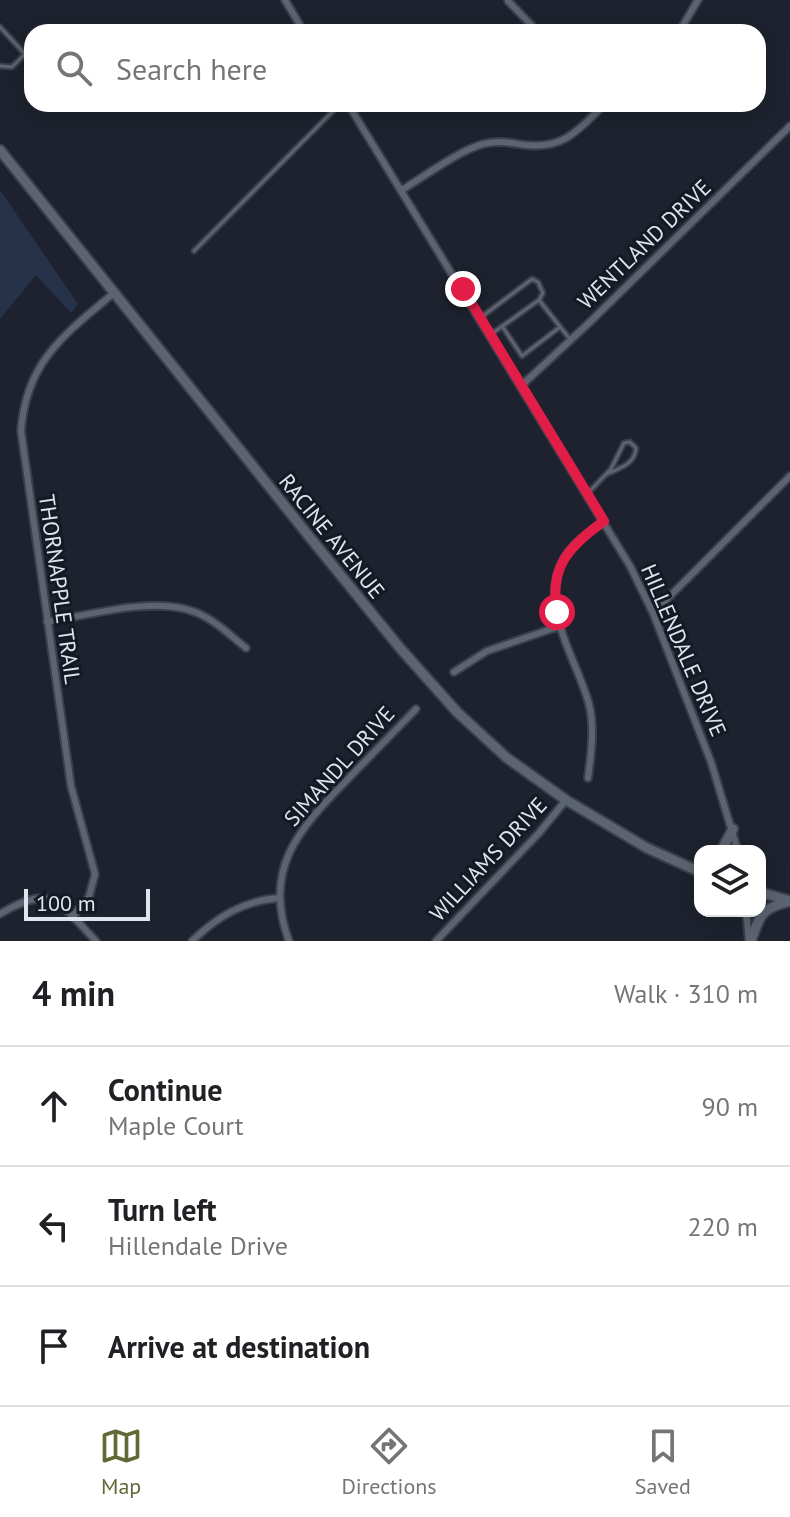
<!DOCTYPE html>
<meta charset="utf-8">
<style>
:root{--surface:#fff;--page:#f2f2f2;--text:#202124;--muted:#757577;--line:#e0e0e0;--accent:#636935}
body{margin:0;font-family:"PT Sans",sans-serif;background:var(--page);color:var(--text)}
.controls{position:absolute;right:24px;bottom:24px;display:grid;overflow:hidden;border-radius:16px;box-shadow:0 4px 20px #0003}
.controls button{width:72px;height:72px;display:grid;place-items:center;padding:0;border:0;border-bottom:2px solid var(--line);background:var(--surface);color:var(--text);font:40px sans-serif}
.scale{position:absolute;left:24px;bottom:20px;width:126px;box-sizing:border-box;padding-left:8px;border:4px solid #e0e4ec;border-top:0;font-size:22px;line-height:28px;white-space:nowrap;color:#e0e4ec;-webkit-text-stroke:6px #141924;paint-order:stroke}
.stop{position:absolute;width:24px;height:24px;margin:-18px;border:6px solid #e11d48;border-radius:50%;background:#fff}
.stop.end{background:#e11d48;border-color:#fff;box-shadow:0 2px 8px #0008}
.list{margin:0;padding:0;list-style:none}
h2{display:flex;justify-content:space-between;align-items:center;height:104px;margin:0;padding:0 32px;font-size:34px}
h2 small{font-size:26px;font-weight:400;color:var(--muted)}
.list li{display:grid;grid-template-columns:52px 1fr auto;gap:24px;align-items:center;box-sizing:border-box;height:120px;padding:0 32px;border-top:2px solid var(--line)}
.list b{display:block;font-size:30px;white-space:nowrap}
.list p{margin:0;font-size:26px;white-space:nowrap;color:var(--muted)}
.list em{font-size:26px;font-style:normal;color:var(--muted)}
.icon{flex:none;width:44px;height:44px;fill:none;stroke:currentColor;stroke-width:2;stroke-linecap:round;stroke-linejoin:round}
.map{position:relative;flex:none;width:790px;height:941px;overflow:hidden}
.search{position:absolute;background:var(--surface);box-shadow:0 4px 20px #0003;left:24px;right:24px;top:24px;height:88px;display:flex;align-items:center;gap:20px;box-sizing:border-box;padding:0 28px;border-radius:24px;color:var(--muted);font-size:30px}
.sheet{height:464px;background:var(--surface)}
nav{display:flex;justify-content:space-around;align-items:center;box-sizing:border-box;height:112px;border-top:2px solid var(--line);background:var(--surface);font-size:22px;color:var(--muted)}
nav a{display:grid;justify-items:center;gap:4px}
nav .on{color:var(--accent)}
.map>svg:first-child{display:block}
.green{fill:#26314a}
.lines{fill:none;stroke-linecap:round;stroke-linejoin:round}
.service-casing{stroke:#3b3f49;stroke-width:7}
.minor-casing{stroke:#3b3f49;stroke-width:10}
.secondary-casing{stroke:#3b3f49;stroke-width:13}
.service{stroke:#5d6471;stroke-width:3}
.minor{stroke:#5d6471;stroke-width:6}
.secondary{stroke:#5d6471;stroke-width:9}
.route{stroke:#e11d48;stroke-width:10}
.labels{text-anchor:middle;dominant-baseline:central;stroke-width:6;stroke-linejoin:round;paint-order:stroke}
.street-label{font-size:22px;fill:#e0e4ec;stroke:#141924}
</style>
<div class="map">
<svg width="790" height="941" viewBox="0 0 790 941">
<rect width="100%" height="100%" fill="#1d222e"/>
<path class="green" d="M0 190 78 304 71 313 36 275 0 319Z"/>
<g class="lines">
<defs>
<path id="service" d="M0 27 25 54 12 67 0 66
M194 251 340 104
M539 300 569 338
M480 318 532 279 538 282 543 293 539 300 490 335
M502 326 522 356 560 327
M587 494 611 469 624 443 630 442 636 448C635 464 620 468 607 474"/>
<path id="minor" d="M285 0 304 32
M508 1 538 32
M679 32 698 0
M348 104 630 566 653 613 711 762 738 851
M402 190C423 177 460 150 483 144 499 140 510 143 526 145 565 149 579 129 605 104
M522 385 590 322 790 126
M653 613 790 476
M47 622C89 615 155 596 195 612 215 620 230 635 246 648
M454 672 487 651 560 626
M588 778C591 754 595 728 589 704 576 656 531 596 571 549 580 538 592 530 604 521
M746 911 749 941
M0 914C53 882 59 903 96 941
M73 916 89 897 95 874 71 786 21 431C26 361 65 334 115 292
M192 941C217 917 243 901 278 898
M289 941C262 869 299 829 347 780 370 756 393 733 416 709
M436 941 539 833 566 800"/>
<path id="secondary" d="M0 150 312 540 400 648 457 712 507 758 566 800 647 848 700 872
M721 851 733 829
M760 892 787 900
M751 941C760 914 762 908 790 901"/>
</defs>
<use href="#service" class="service-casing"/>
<use href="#minor" class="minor-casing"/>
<use href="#secondary" class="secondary-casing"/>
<use href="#service" class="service"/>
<use href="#minor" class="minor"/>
<use href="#secondary" class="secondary"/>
</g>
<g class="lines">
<path class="route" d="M463 289 604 521C569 547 549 566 557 612"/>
</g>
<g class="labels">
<g class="street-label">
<text transform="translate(644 244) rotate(-44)">WENTLAND DRIVE</text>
<text transform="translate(332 536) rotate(51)">RACINE AVENUE</text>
<text transform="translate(60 589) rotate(82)">THORNAPPLE TRAIL</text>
<text transform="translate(684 650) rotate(67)">HILLENDALE DRIVE</text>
<text transform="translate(339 766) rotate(-48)">SIMANDL DRIVE</text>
<text transform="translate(488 859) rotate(-47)">WILLIAMS DRIVE</text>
</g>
</g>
</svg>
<div class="controls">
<button><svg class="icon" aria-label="layers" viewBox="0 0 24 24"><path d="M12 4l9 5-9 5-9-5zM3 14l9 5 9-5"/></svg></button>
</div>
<div class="scale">100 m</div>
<div class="stop" style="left:557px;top:612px"></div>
<div class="stop end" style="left:463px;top:289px"></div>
<div class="search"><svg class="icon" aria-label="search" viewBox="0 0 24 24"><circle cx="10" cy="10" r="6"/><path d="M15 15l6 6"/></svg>Search here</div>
</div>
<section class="sheet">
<h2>4 min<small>Walk · 310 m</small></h2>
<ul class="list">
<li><svg class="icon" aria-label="ahead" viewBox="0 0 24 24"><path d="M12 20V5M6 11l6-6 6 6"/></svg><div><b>Continue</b><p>Maple Court</p></div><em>90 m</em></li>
<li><svg class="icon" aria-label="left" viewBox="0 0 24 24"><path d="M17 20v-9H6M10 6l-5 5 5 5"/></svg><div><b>Turn left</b><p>Hillendale Drive</p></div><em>220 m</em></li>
<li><svg class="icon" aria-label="arrive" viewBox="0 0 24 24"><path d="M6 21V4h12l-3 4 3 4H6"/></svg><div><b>Arrive at destination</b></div></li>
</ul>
</section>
<nav>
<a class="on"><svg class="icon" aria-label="map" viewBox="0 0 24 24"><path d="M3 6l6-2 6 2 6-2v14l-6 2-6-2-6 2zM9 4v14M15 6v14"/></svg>Map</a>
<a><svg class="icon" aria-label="directions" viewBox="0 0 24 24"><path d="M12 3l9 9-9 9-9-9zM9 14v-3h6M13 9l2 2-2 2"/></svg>Directions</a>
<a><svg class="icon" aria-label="saved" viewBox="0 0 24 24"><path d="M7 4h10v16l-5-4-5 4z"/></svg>Saved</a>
</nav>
